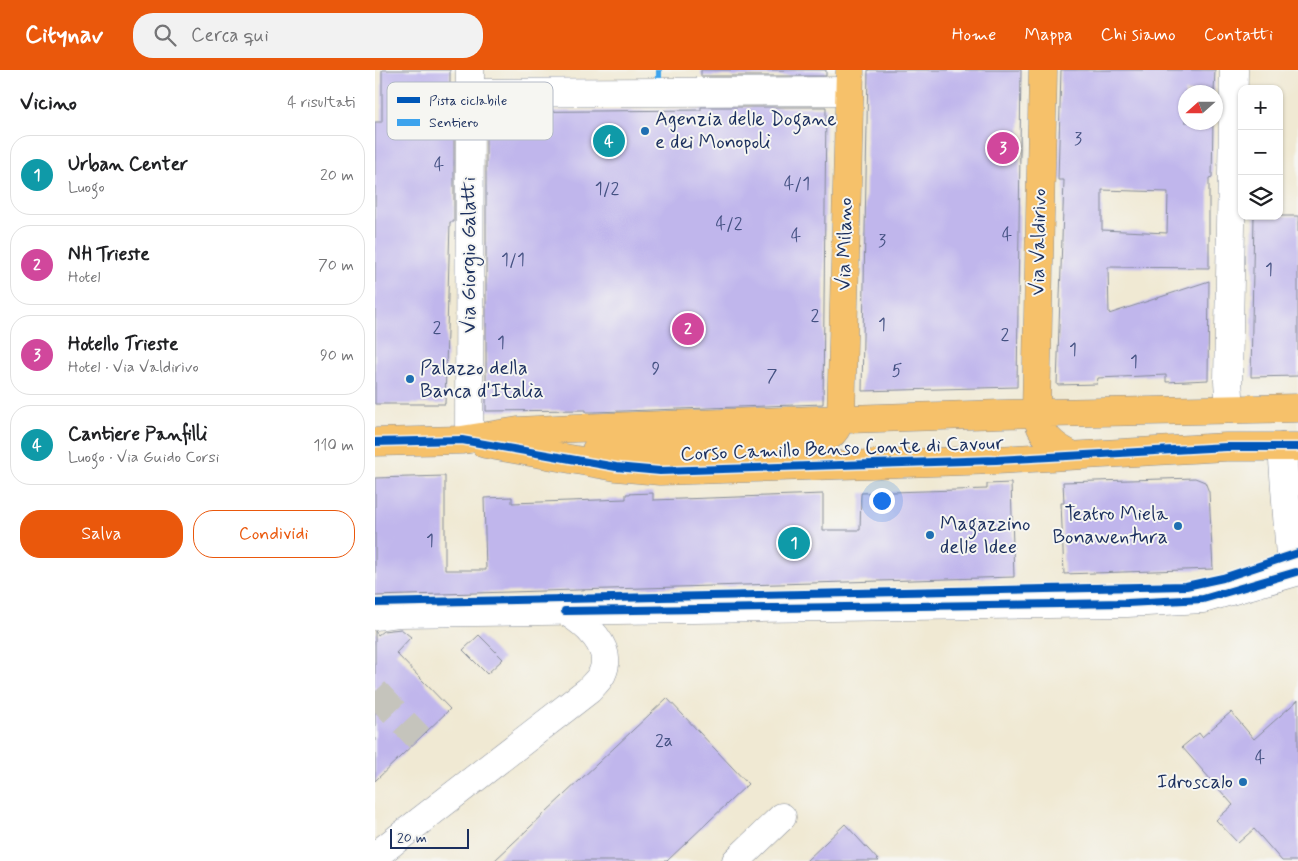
<!DOCTYPE html>
<html lang="it">
<meta charset="utf-8">
<style>
:root{--surface:#fff;--page:#f2f2f2;--text:#202124;--muted:#757577;--line:#e0e0e0;--accent:#ea580c}
body{margin:0;font-family:Mynerve,sans-serif;background:var(--page);color:var(--text)}
.controls{position:absolute;right:15px;top:15px;display:grid;overflow:hidden;border-radius:10px;box-shadow:0 1px 4px #0004}
.controls button{width:45px;height:45px;display:grid;place-items:center;padding:0;border:0;border-bottom:1px solid var(--line);background:var(--surface);color:var(--text);font:25px sans-serif}
.compass{position:absolute;left:803px;top:15px;width:45px;height:45px;border-radius:50%;background:var(--surface);box-shadow:0 1px 4px #0004;rotate:249deg}
.scale{position:absolute;left:15px;bottom:12px;width:79px;box-sizing:border-box;padding-left:5px;border:2px solid #1b2f5e;border-top:0;font-size:14px;line-height:18px;white-space:nowrap;color:#1b2f5e;-webkit-text-stroke:4px #f6f6f2;paint-order:stroke}
.you{position:absolute;left:506px;top:430px;width:18px;height:18px;margin:-12px;border:4px solid #fff;border-radius:50%;background:#1a73e8;box-shadow:0 0 0 8px #1a73e833}
.badge{display:grid;place-items:center;width:32px;height:32px;border-radius:50%;background:var(--accent);color:#fff;font-size:16px;font-weight:700}
.pin{position:absolute;translate:-50% -50%;border:2px solid #fff;box-shadow:0 1px 5px #0006}
.list{margin:0;padding:0;list-style:none}
h2{display:flex;justify-content:space-between;align-items:center;height:65px;margin:0;padding:0 20px;font-size:21px}
h2 small{font-size:16px;font-weight:400;color:var(--muted)}
.list li{display:grid;grid-template-columns:32px 1fr auto;gap:15px;align-items:center;box-sizing:border-box;height:80px;margin:0 10px 10px;padding:0 10px;border:1px solid var(--line);border-radius:20px}
.list b{display:block;font-size:19px;white-space:nowrap}
.list p{margin:0;font-size:16px;white-space:nowrap;color:var(--muted)}
.list em{font-size:16px;font-style:normal;color:var(--muted)}
.actions{display:flex;gap:10px;padding:15px 20px}
.actions a{flex:1;padding:11px 0;border:1px solid var(--accent);border-radius:20px;text-align:center;font-size:18px;color:var(--accent)}
.actions .main{background:var(--accent);color:#fff}
.icon{flex:none;width:28px;height:28px;fill:none;stroke:currentColor;stroke-width:2;stroke-linecap:round;stroke-linejoin:round}
.map{position:relative;flex:none;width:923px;height:791px;overflow:hidden}
header{display:flex;align-items:center;gap:30px;box-sizing:border-box;height:70px;padding:0 25px;background:var(--accent);color:#fff}
header strong{font-size:24px}
nav{display:flex;gap:28px;margin-inline-start:auto;font-size:18px}
.search{width:350px;height:45px;background:var(--page);display:flex;align-items:center;gap:12px;box-sizing:border-box;padding:0 18px;border-radius:20px;color:var(--muted);font-size:19px}
main{display:flex}
aside{flex:1;background:var(--surface)}
.map>svg:first-child{display:block}
.building{fill:#c0b6ec;fill-rule:evenodd}
.lines{fill:none;stroke-linecap:round;stroke-linejoin:round}
.minor-tunnel{stroke:#c5c4bc;stroke-width:28;stroke-dasharray:28 14;stroke-linecap:butt}
.minor-casing{stroke:#868c98;stroke-width:29}
.major-casing{stroke:#868c98;stroke-width:29}
.minor{stroke:#fff;stroke-width:28}
.major{stroke:#f6c16b;stroke-width:28}
.quiet{stroke:#3da3ed;stroke-width:6;stroke-dasharray:12 6;stroke-linecap:butt}
.cycleway-casing{stroke:#f6f6f2;stroke-width:11}
.cycleway{stroke:#0057b8;stroke-width:8}
.poi-dot{fill:#1f6fb2;stroke:#f6f6f2;stroke-width:2}
.labels{text-anchor:middle;dominant-baseline:central;stroke-width:4;stroke-linejoin:round;paint-order:stroke}
.number-label{font-size:18px;fill:#445182}
.poi-label{font-size:20px;fill:#1b2f5e;stroke:#f6f6f2;text-anchor:start}
.street-label{font-size:20px;fill:#1b2f5e;stroke:#f6f6f2}
.key{fill:#f6f6f2;stroke:#b4bac6;stroke-width:1}
.key-label{font-size:14px;fill:#1b2f5e}
</style>
<header>
<strong>Citynav</strong>
<div class="search"><svg class="icon" aria-label="search" viewBox="0 0 24 24"><circle cx="10" cy="10" r="6"/><path d="M15 15l6 6"/></svg>Cerca qui</div>
<nav><a>Home</a><a>Mappa</a><a>Chi siamo</a><a>Contatti</a></nav>
</header>
<main>
<aside>
<h2>Vicino<small>4 risultati</small></h2>
<ul class="list">
<li><span class="badge" style="background:#0f9aa8">1</span><div><b>Urban Center</b><p>Luogo</p></div><em>20 m</em></li>
<li><span class="badge" style="background:#d1479c">2</span><div><b>NH Trieste</b><p>Hotel</p></div><em>70 m</em></li>
<li><span class="badge" style="background:#d1479c">3</span><div><b>Hotello Trieste</b><p>Hotel · Via Valdirivo</p></div><em>90 m</em></li>
<li><span class="badge" style="background:#0f9aa8">4</span><div><b>Cantiere Panfilli</b><p>Luogo · Via Guido Corsi</p></div><em>110 m</em></li>
</ul>
<div class="actions"><a class="main">Salva</a><a>Condividi</a></div>
</aside>
<div class="map">
<svg width="923" height="791" viewBox="0 0 923 791">
<rect width="100%" height="100%" fill="#f6f6f2"/>
<filter id="ink" filterUnits="userSpaceOnUse"><feTurbulence type="fractalNoise" baseFrequency=".02" numOctaves="2"/><feDisplacementMap in="SourceGraphic" scale="10" xChannelSelector="R" yChannelSelector="G"/><feConvolveMatrix kernelMatrix="1 2 1 2 8 2 1 2 1" color-interpolation-filters="sRGB"/></filter>
<filter id="wash" filterUnits="userSpaceOnUse"><feTurbulence type="fractalNoise" baseFrequency=".0096" numOctaves="4" result="noise"/><feDisplacementMap in="SourceGraphic" scale="20" xChannelSelector="R" yChannelSelector="G"/><feGaussianBlur stdDeviation="1.12" result="paint"/><feColorMatrix in="noise" values="0 0 0 0 0 0 0 0 0 0 0 0 0 0 0 0 0 1.4 0 .05"/><feComposite in="paint" operator="in"/></filter>
<g filter="url(#wash)">
<rect width="100%" height="100%" fill="#f0e9d3"/>
<g id="blocks">
<path class="building" d="M7 0H75V42H79V152H75L70 334H0V52H7Z
M326 0H451V6H326Z
M493 0H646L642 317 487 321Z
M686 0H840L839 22H810V52H838L837 107 834 108V198L733 197 734 244 834 211 833 310 791 312V305L723 308 722 314 682 315 689 110H683ZM727 120 793 122 792 163 727 160Z
M326 37H451L448 334 219 342H211V340L111 341V42L326 40Z
M879 146H923V306L876 307Z
M70 406V500H111L109 428 137 427V433L251 429V424L278 423V430L448 424V460H485L486 423 612 419V414L636 413 639 507 0 526V408Z
M820 408 830 412 834 422 838 499 689 504 686 433H689L688 412Z
M26 559 36 567 21 583 75 639 0 711V561L3 565 8 561Z
M104 565 128 589 112 604 88 580Z
M292 628 373 714 292 791H119Z
M923 630V791H907L879 759 863 773 841 750 858 735 807 677 824 663 827 667 856 642 879 669Z
M470 754 504 791H431Z"/>
</g>
</g>
<g filter="url(#ink)">
<use href="#blocks" fill-opacity="0" stroke="#868c98" stroke-width="1"/>
<g class="lines">
<path class="minor-tunnel" d="M0 622 44 668"/>
<defs>
<path id="minor" d="M95 23 474 21
M855 339 853 311 859 0
M94 369 95 0
M0 546 23 543 752 533 828 529 921 502 915 486 907 377
M0 786 214 620C218 615 224 610 227 604 240 577 209 552 190 541
M361 791 407 747"/>
<path id="major" d="M668 0 661 343C666 365 677 376 697 385
M0 372 87 370 143 361 200 358 626 344 923 338
M110 374 241 397 285 401 621 390 851 377H923
M221 380 436 374C453 370 460 364 466 349L475 0"/>
</defs>
<use href="#minor" class="minor-casing"/>
<use href="#major" class="major-casing"/>
<use href="#minor" class="minor"/>
<use href="#major" class="major"/>
<path class="quiet" d="M284 8V0"/>
<defs>
<path id="cycleway" d="M0 372 87 370 241 397 285 401 621 390 851 377H923
M0 533 811 516 848 508 923 483
M190 541 752 533 828 529 921 502"/>
</defs>
<use href="#cycleway" class="cycleway-casing"/>
<use href="#cycleway" class="cycleway"/>
</g>
</g>
<g class="poi-dot">
<circle cx="270" cy="61" r="5"/>
<circle cx="35" cy="309" r="5"/>
<circle cx="803" cy="456" r="5"/>
<circle cx="555" cy="465" r="5"/>
<circle cx="868" cy="712" r="5"/>
</g>
<g class="labels">
<g class="number-label">
<text x="703" y="69">3</text>
<text x="64" y="95">4</text>
<text x="422" y="114">4/1</text>
<text x="232" y="119">1/2</text>
<text x="354" y="154">4/2</text>
<text x="632" y="165">4</text>
<text x="421" y="166">4</text>
<text x="507" y="171">3</text>
<text x="138" y="190">1/1</text>
<text x="894" y="200">1</text>
<text x="440" y="246">2</text>
<text x="507" y="255">1</text>
<text x="62" y="258">2</text>
<text x="630" y="265">2</text>
<text x="126" y="273">1</text>
<text x="698" y="280">1</text>
<text x="759" y="292">1</text>
<text x="281" y="299">9</text>
<text x="522" y="301">5</text>
<text x="397" y="306">7</text>
<text x="55" y="471">1</text>
<text x="289" y="671">2a</text>
<text x="885" y="688">4</text>
</g>
<g class="poi-label">
<text x="280" y="49">Agenzia delle Dogane<tspan x="280" dy="23">e dei Monopoli</tspan></text>
<text x="45" y="298">Palazzo della<tspan x="45" dy="23">Banca d'Italia</tspan></text>
<text x="793" y="444" text-anchor="end">Teatro Miela<tspan x="793" dy="23">Bonawentura</tspan></text>
<text x="565" y="454">Magazzino<tspan x="565" dy="23">delle Idee</tspan></text>
<text x="858" y="712" text-anchor="end">Idroscalo</text>
</g>
<g class="street-label">
<text transform="translate(664 172) rotate(-89)">Via Valdirivo</text>
<text transform="translate(470 174) rotate(-89)">Via Milano</text>
<text transform="translate(94 185) rotate(-90)">Via Giorgio Galatti</text>
<text transform="translate(467 379) rotate(-2)">Corso Camillo Benso Conte di Cavour</text>
</g>
</g>
<rect x="12" y="12" width="166" height="58" rx="8" class="key"/>
<rect x="22" y="27" width="23" height="6" fill="#0057b8"/>
<rect x="22" y="49" width="23" height="7" fill="#3da3ed"/>
<g class="key-label">
<text x="54" y="35">Pista ciclabile</text>
<text x="54" y="57">Sentiero</text>
</g>
</svg>
<div class="controls">
<button>+</button>
<button>−</button>
<button><svg class="icon" aria-label="layers" viewBox="0 0 24 24"><path d="M12 4l9 5-9 5-9-5zM3 14l9 5 9-5"/></svg></button>
</div>
<svg class="compass" viewBox="-18 -18 36 36"><path d="M0-13l5 13h-10z" fill="#e53935"/><path d="M0 13l5-13h-10z" fill="#757577"/></svg>
<div class="scale">20 m</div>
<div class="you"></div>
<div class="pin badge" style="left:419px;top:473px;background:#0f9aa8">1</div>
<div class="pin badge" style="left:313px;top:259px;background:#d1479c">2</div>
<div class="pin badge" style="left:628px;top:78px;background:#d1479c">3</div>
<div class="pin badge" style="left:234px;top:71px;background:#0f9aa8">4</div>
</div>
</main>
